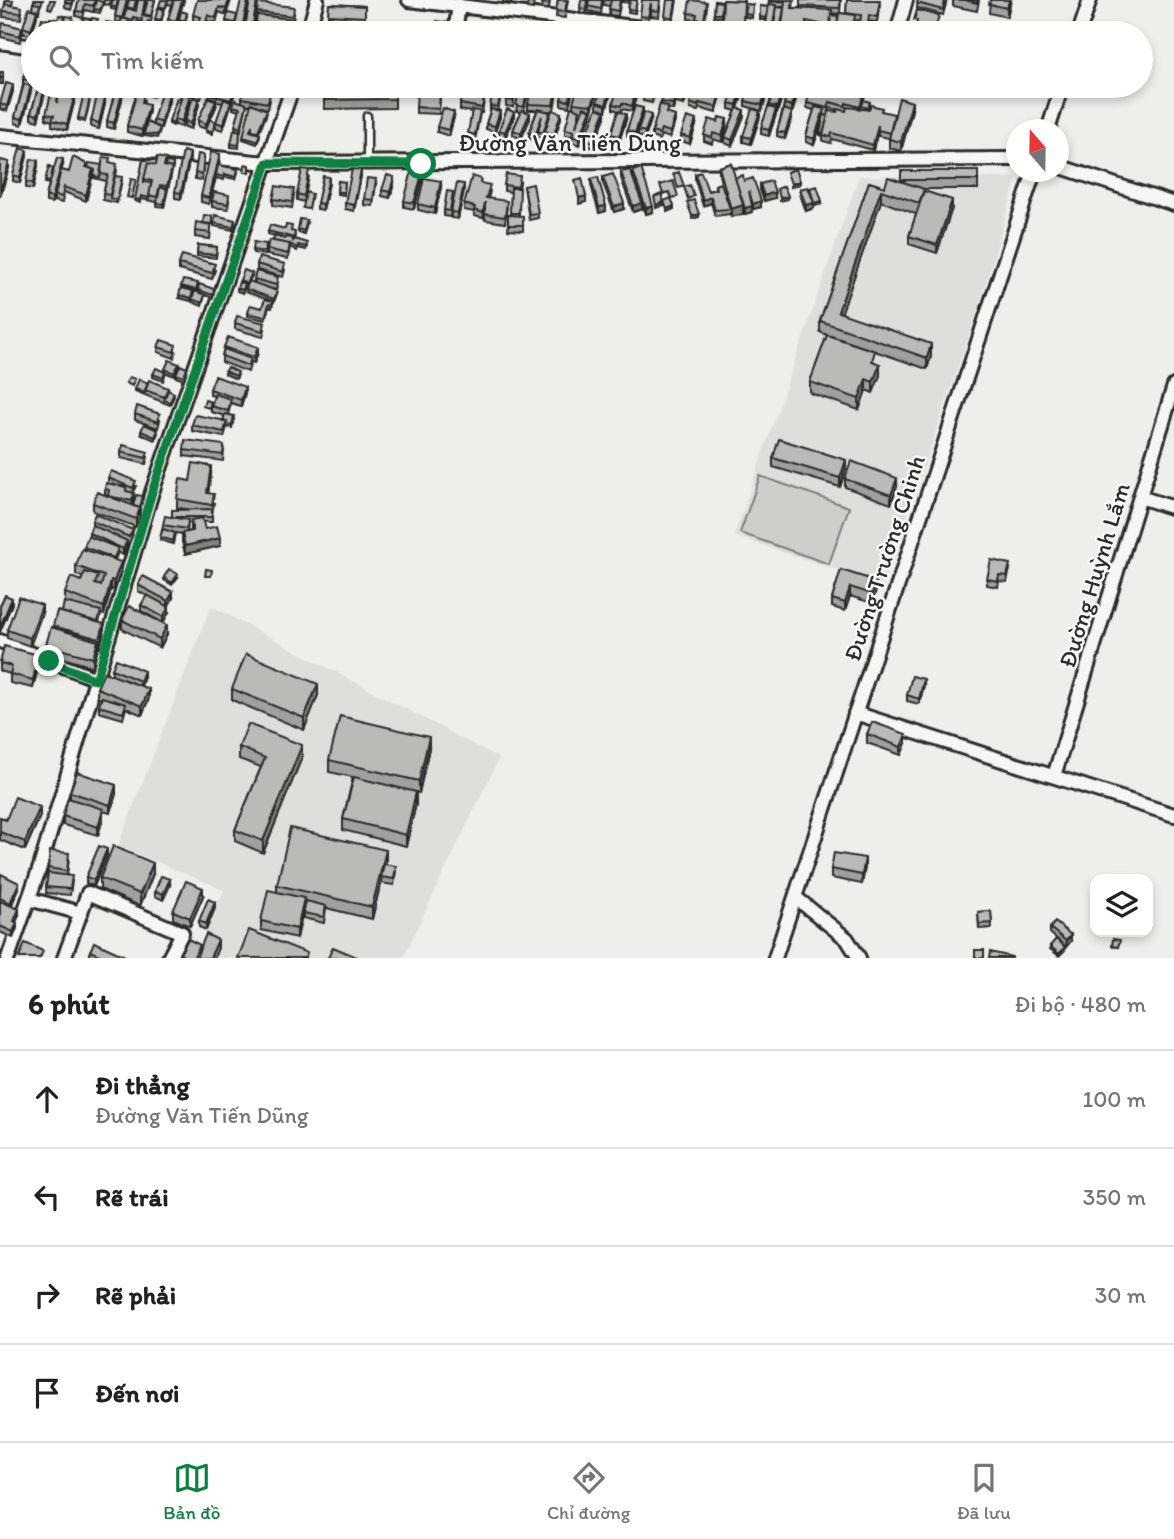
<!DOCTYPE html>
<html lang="vi">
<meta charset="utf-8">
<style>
:root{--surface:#fff;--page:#f6f6f6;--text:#202124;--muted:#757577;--line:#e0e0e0;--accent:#0b8043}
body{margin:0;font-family:Itim,sans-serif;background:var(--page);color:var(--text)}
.controls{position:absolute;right:21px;bottom:21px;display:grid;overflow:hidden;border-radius:14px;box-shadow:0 4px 10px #0003}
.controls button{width:63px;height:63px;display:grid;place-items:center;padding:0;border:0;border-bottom:2px solid var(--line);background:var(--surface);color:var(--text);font:35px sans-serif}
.compass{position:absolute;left:1006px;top:119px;width:63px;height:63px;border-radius:50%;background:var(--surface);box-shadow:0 4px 10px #0003;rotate:340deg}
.stop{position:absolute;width:21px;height:21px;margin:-16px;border:5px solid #0b8043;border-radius:50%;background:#fff}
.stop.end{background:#0b8043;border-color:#fff;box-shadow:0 2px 7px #0008}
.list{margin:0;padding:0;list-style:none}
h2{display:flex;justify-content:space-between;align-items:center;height:91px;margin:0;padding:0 28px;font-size:30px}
h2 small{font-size:23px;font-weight:400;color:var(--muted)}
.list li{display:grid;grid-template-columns:46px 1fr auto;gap:21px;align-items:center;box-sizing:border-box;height:98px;padding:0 28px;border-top:2px solid var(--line)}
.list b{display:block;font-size:26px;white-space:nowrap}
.list p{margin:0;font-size:23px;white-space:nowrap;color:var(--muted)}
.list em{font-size:23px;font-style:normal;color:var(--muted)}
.icon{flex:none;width:38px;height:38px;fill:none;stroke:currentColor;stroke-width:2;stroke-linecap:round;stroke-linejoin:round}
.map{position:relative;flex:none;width:1174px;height:958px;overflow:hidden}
.search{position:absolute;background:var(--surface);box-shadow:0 4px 10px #0003;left:21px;right:21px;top:21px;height:77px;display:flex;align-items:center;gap:18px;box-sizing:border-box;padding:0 24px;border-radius:38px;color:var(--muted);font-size:26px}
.sheet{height:483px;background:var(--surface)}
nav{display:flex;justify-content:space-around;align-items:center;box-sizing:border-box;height:98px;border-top:2px solid var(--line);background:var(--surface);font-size:19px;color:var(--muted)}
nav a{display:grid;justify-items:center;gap:4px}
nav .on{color:var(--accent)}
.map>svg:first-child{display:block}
.built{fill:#dededb}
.green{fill:#cececa;stroke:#7c7c7a;stroke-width:2}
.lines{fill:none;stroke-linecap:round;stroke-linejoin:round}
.service-casing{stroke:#2b2b2b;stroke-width:11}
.minor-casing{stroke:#2b2b2b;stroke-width:18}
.service{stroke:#f6f6f2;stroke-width:6}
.minor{stroke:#f6f6f2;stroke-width:12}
.wall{fill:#a0a09d;stroke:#2b2b2b;stroke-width:2;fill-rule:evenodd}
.shaded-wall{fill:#828280;stroke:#2b2b2b;stroke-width:2}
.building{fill:#babab7;stroke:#2b2b2b;stroke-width:2}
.route{stroke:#0b8043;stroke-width:9}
.labels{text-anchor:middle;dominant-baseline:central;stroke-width:5;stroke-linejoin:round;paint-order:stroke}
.street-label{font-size:24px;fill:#2b2b2b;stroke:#f6f6f2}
</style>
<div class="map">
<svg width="1174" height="958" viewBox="0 0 1174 958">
<rect width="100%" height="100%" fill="#eeeeea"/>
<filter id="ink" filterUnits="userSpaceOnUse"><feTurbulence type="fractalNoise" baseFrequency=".0143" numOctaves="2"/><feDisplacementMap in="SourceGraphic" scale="14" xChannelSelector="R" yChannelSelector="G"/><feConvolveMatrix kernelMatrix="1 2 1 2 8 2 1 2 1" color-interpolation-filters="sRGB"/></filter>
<g filter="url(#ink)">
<path class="built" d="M859 176 1017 178 978 310 883 585 734 536Z
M211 606 499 758 403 958H194L224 890 118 846Z"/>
<path class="green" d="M760 476 849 507 829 564 740 533Z"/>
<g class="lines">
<defs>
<path id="service" d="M367 163V116"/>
<path id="minor" d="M409 0 684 33
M308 33 317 0
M455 33 459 5
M897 33 906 0
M1079 33 1090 0
M0 42 33 47
M1048 130 1062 86
M0 136 267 163 1016 159
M1058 166 1174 204
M1140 497 1174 508
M0 641 96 679
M855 713 1174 815
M1054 776 1174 386
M795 897 847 939 859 958
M29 899 81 913
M8 958 40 867 152 492 293 86
M64 958 88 893 182 933 169 958
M775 958 1034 172"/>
</defs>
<use href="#service" class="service-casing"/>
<use href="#minor" class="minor-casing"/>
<use href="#service" class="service"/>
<use href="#minor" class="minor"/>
</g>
<path class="wall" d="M5 0H13L12 5 5 4Z
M34 0H43L41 5H40L39 13H37V16L31 36 23 33V27L32 9Z
M74 0 71 10 65 7V2Z
M79 0 103 5 100 13 94 12V10L93 12 85 10 83 18 76 16V11Z
M137 0 134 10 136 11 146 0 143 16H144L148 0H155L151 18V24H148L147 27 141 25V22L133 20 132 24 129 23 127 33H117L120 23 115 21 116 10 111 9V6Z
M161 0H184L177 22H179V19L187 16 185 21 190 27H166L172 5 168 4V3L164 11 161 23 155 21Z
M231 0 226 15 219 12 216 23 208 21 214 30 204 31 199 29V23L193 21V15Z
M503 0H511V3H503Z
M528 0H534L533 9 527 8Z
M543 0H550L549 9H542Z
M558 0H568L565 18 556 17Z
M581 0H588L586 14H580Z
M589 0H603L601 14 588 11Z
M604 0H621L618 16 609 15 610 6 603 5Z
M622 0H637L635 13 628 12 629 3 622 2Z
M661 0 659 17 651 16V9L648 23 640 22V16Z
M677 0 673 23 665 22V16Z
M723 0 744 1 743 28 722 26Z
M769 0H794L793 8H800V0H841L840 13 846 14 847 0 880 4 877 22 855 20 829 31 806 27 805 33 782 32 784 7H781L784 11 781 27H774L777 7H776L772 33H765L767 14 766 20H760V6L768 7ZM832 13 839 14 838 16 832 15Z
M918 0H947L943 15 917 8Z
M953 0H979L977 11 953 6Z
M990 0H1011L1007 17 989 13Z
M715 1 722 2 721 17H714Z
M258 3 294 13 292 30 256 26Z
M329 4 365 6V23L328 21Z
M747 4 753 5 752 18 745 17Z
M707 7 704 26 696 25V20L688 19V13Z
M257 8 252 33H245V27Z
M3 11 22 12 21 19 3 17Z
M228 13 242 33H234L235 26 226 24Z
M1 31 22 34 20 42 1 37Z
M33 59V86H48L47 91 45 90 38 121 31 119V113L38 88 31 87V91L22 125 15 123V117L23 85V79Z
M0 72H3V84H0Z
M55 86H71L70 89 76 91 77 86H102L100 94 84 92 83 96 76 94 67 130 52 126V121L46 119V114L58 98 60 90 55 89Z
M109 86H140L138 92 144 100 143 103 149 111 142 136 127 132V126L137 92 132 91V87L131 90 125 88V86L114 129 107 127V121L114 96 108 95Z
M147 86H156L153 97 146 95Z
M188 86 186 94 190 102 182 127 175 125V122L173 126 169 124V121L182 94 179 93V90L177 94 170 92V89Z
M205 86 201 99 194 97V92L193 96 187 94V91Z
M211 86H265L264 93 270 100 268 109 261 107 267 113 259 133 260 136 257 144 243 139 251 105H247L241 131 235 129 239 111 233 109V106L242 102V95L236 93V89L223 130 216 128V125L212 134 206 132V129L198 126V120L216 107 210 120 216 122 223 103 216 102V99L209 97Z
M324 86H395V108L324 109Z
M516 86 513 107 506 106V100Z
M520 86H529L524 111 530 119 521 139 513 135V130L521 112 516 111Z
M558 86 554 110 561 118 554 140 545 137V132L543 139 538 137V131L535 141 529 138V133L537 110H528V104ZM545 111H552L550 117Z
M598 86 592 111H591V116L579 145 572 142V136L565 135V129L573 107V103Z
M612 86 606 111 601 109 605 117 593 148 585 145V139L597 108V102Z
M656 86 652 103 643 101V96Z
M679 86 676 97 689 86V89L684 105 676 103V97L673 110 668 109 667 113 675 121 670 138 661 135 659 140 652 137V132L661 105V102Z
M768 86V89L762 111 745 106V101Z
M789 86H800L785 139 777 136V131Z
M866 86 864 100 870 104 868 110 882 111 894 118 912 110 901 151 889 148V138L878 136V131L873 150 832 139 831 143 823 141V136L820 135V133L823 117 814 145 806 142V136L814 110 807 108V103ZM830 108 838 110 837 112 829 111Z
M502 89 498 111 500 117 495 132 486 129V124L490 111V106Z
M486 90 482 113H480L475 141 468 139 472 112 460 110V104Z
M638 90 632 111 622 109 621 112 613 109V104Z
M744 90 738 108 744 116 732 146 725 143V137L736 111 729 109V103Z
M13 91 7 111 0 109V104Z
M573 91 569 107 561 105V99Z
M721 96 716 113 699 108 698 111 690 109V103Z
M782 96 777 113H776L769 136 761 134V128L769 105Z
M440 98 439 114 416 113V107Z
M90 101 85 122 78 120V118Z
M169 101 161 128 157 127 160 131 157 138 144 136V134L153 125V120Z
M105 104 99 129 91 127V121Z
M199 105 191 129 185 127V121Z
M635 106V138L627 136V130Z
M454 117 449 136 437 132V127Z
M514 117 505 138 499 136V130Z
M760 117 751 144 743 142V136Z
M626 120 619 142 611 139V134Z
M651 120 645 138 638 136V130Z
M696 125 690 144 681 141V135Z
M727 125 722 142 713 139 712 144 704 141V135Z
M240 131 239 148 231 147V144Z
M27 156 20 183 13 181V175Z
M190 158 181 199 175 198V192Z
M143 160 166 162 173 166 164 207 157 206V202L141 199 140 203 135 201Z
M204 160 202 180 195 179V173Z
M220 160 219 165 238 172 236 179 225 177 224 180 216 178 209 204 201 202V196Z
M110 163 117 170 116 176 122 180 117 203 103 200V194L106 181 94 178 95 173H93L86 201 64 192 62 203 55 201V195L60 176 52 203 46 202V196L49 184 45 183V181L53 168 63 165 61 170 69 172Z
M38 166 33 189 26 188V182Z
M719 167 735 178 744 181 761 207 753 209 752 206V212L745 214 743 209V214L731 217 730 212V214L715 216 711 203 703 206 695 180V174L708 191 715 189V185L721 183 719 175Z
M633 171 653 212 646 214 633 177Z
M901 171H978V189H921L924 192 952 208 937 253 909 244V236L916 214 881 201 841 313 931 356 927 369 831 336 875 362 880 375 873 393 866 390 859 410 810 393V382L827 335 820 332V321L869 182 885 187 901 182Z
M621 172 642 209 633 212 621 178Z
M309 176 304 202 297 200V194Z
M361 176 354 211 345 209V203Z
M603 177 624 209 614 212 603 183Z
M422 179 414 209 404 207V201Z
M591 179 606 211 599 213 591 185Z
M338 181 345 182 344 195 337 194Z
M520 182 519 188V216H523V231L508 230 510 215 511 192 504 191V185Z
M329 183 323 210 317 209V203Z
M394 183 390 198 382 196V190Z
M481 183 490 191 488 199 507 207 505 223 485 220V210L483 218 474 216V212L464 210V204Z
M376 184 373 206 364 205V199Z
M760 184 775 198 764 201 760 190Z
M524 186 538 213V218L529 220Z
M441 187 435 214 418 210V204Z
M810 188 822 204 814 206V204V208L806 211 800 195V189L812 199Z
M464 190 458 219 451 218V212Z
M294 194 292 208 273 205V199Z
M453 197 450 217 444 216V210Z
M229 200 228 209 212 207V201Z
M212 216 210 239 195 237V231Z
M235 222 233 230 214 226V223Z
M307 223 304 234 298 232V229Z
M268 231H291L295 235 294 240 307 246 306 250 298 248 297 251 290 247 288 259 267 255V249L273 241 275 236 268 234Z
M266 244 265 255 253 253V250Z
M198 245 217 247 216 258 197 256Z
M179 264 215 270 212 279 179 270Z
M257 264 285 270 283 277 257 270Z
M252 276 249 281 254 283V279L278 282 276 290 268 288 277 294 274 302 246 292 247 287 245 286 243 293 237 291 240 280Z
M181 286H198L196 291 198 292V290L214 291 213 298 205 295 202 306 192 302 195 292H193L191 301 179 298Z
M265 299 273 304 272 308 269 307 265 320 248 316V313L262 308Z
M235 323 265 329 263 337 235 329Z
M158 347 176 351 174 358 158 352Z
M224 347 258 353 254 363 251 362 248 372 222 362V356Z
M179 364 174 376 165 372V369Z
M187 371 184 380 176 377V374Z
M225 371 238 375 236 379 225 374Z
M153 374 165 375 163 381 153 377Z
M135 389 168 390 174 396 170 405 135 391Z
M210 389 245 393 241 406 231 403 228 415 234 419 232 428 227 427 224 437 192 431V425L223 421 225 416 211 412V406L214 396 210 395Z
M135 414 160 420 158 428 135 420Z
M141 431 158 433 155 440 141 434Z
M184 450 224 451 223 461 184 456Z
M121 452 148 457 146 464 121 458Z
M773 458 846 468 840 487 773 467Z
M211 474 208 493 214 503 212 514V522H203L205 529 220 546 185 554 182 542V534L175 533 173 544 160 540 163 525 172 517 186 509 177 508V499L190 481ZM188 523H191V531L187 532Z
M108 478 136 486 133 492 134 498 132 505 143 499 140 511V517L136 527 93 511V503L105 494V489L108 483Z
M845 479 897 486 891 504 845 487Z
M92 521 133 535 129 543 127 542V546L123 555 118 552 115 560 121 571 114 590 111 589 104 615 101 614 99 623 104 633 100 648 98 647 93 667 46 653V645L53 626 62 612 65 602V593L81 581 83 577 76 575V566L84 550V547L89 537V533L92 526Z
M1010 569 1007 582 999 581 998 587 987 585V579Z
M841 570 876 590 872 603 850 596 845 611 832 607V599Z
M164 577H178L172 585 164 580Z
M138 585 173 598 168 606 169 612 163 623 141 611V605L147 596 138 591Z
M42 613 30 646 7 638V630Z
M122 620 167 634 160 648 122 629Z
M0 661 39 664 33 688 10 683V674L0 671Z
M112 669 144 677 141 686 149 698 142 715 126 708 123 719 99 712V706L101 699 97 697V688L112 675Z
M924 685 919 704 907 701V695Z
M232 689 318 695 304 730 232 700Z
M867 734 906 743 901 755 867 743Z
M239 747 302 757 263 853 235 841V830L261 767 239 759Z
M429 748 419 793 390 786 416 804 406 846 343 830V819L353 777 329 772V760Z
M70 792 116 794 110 813 103 811V818L98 835 63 825V816L70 799Z
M40 816 25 850 0 840V817L6 820Z
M107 855 94 886 86 883V877Z
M69 859 67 875 72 881 70 895 46 893 48 868Z
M386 861 385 864 396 871 394 885 381 883V881L372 919 326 908 324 923 303 918 305 903H304L297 938 261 930V921L277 892V885Z
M865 867 862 884 831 878V869Z
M153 874 140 906 100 889V878Z
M0 875 19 888 11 906 19 915 16 922 17 928 13 938 0 932Z
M170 885 163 900 155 896V891Z
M203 896 190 926 173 919V911Z
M215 908 206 930 199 927V921Z
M991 911 992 928 979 929 978 912Z
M1050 928 1071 941 1066 947 1050 933Z
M1050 946 1065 950 1059 956 1050 949Z
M90 951 127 958H93L90 956Z"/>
<path class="shaded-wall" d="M182 0H184L176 27V21Z
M229 0H231L226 15V9Z
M1009 0H1011L1007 17V8Z
M248 1V6L242 33H241Z
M257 2V8L252 33V28Z
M37 11V16L31 36V30Z
M13 85V91L7 111V106Z
M31 86V91L22 125V119Z
M236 86H237L223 130V125Z
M598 86V89L592 111V105Z
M611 86 612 89 606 111V105Z
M638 86V90L632 111V106Z
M678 86 679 88 673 110V104Z
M689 86V89L684 105V99Z
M744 86V90L737 111V105Z
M767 86 768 89 762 111V105Z
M798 86H800L792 112V106Z
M45 87V93L38 121V115Z
M721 90V96L716 113V107Z
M782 90V96L777 113V107Z
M76 91V96L67 130V124Z
M122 94V100L114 129V123Z
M169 95V101L161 128V122Z
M190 96V102L182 127V121Z
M105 98V104L99 129V123Z
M199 99V105L191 129V124Z
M216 101V107L206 129V124Z
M912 102V110L901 151V142Z
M149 105V111L142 136V130Z
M643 108V114L635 138V133Z
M776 109V115L769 136V130Z
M824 109V115L814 145V139Z
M591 110V116L579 145V139Z
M744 110V116L732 146V140Z
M500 111V117L495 132V126Z
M605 111V117L593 148V142Z
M760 111V117L751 144V138Z
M454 112V117L449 136V130Z
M514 112V117L505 138V132Z
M792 112V118L785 139V133Z
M530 113V119L521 139V133Z
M561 113V118L554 140V134Z
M626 114V120L619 142V136Z
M651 115V120L645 138V132Z
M675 116V121L670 138V132Z
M727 119V125L722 142V136Z
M696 120V125L690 144V138Z
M878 125V131L873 150V145Z
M27 150V156L20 183V177Z
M190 153V158L181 199V193Z
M220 154V160L209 204V198Z
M63 159V165L52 203V198Z
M38 160V166L33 189V183Z
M9 162V168L0 197V191Z
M173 163V166L164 207 167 186Z
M93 169V174L86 201V195Z
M361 170V176L354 211V205Z
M422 174V179L414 209V203Z
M329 177V183L323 210V204Z
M394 177V183L390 198V192Z
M441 181V187L435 214V208Z
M800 181V184L791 187V184Z
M464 184V190L458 219V213Z
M881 190V201L838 323V312Z
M775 192V198L764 201V196Z
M586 196V202L579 204V198Z
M788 196V199L780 201V198Z
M711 197V203L703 206V200Z
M952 200V208L937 253V245Z
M761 201V207L753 209V204Z
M822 201V204L814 206V203Z
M664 202V205L656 208V205Z
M624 203V209L614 212V207Z
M642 203V209L633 212V206Z
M814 203V208L806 211V205Z
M743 205V214L731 217V209Z
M606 206V211L599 213V207Z
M653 206V212L646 214V208Z
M674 206V209L667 212V209Z
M752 206V212L745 214V208Z
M699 214V217L692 219V216Z
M931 344V356L927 369V358Z
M258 347V353L254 363V357Z
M880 364V375L873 393V382Z
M866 379V390L859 410V399Z
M245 387V393L241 406V400Z
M846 460V468L840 487V478Z
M211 466V474L207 501V493Z
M897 478V486L891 504V495Z
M140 508V517L136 527V519Z
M220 538V546L185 554V546Z
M127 541V546L123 555V549Z
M121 562V571L114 590V581Z
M111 580V589L104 615V607Z
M876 581V590L872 603V594Z
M850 587V596L845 611V603Z
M173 592V598L168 607V601Z
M12 598V604L0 632V627Z
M42 605V613L30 646V638Z
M169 607V612L163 623V617Z
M104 624V633L100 648V639Z
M167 625V634L160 648V639Z
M98 641V649L93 667V658Z
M39 655V664L33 688V680Z
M144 671V677L140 687V681Z
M924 679V685L919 704V699Z
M318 684V695L304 730V718Z
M149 689V698L142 715V706Z
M906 734V743L901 755V747Z
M429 737V748L419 793V781Z
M302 745V757L263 853V841Z
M116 785V794L110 813V805Z
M416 792V804L406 846V835Z
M40 807V816L25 850V842Z
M103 809V818L98 835V827Z
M107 849V855L94 886V880Z
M386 850V861L372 919V907Z
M865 858V867L862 884V875Z
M153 863V874L140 906V894Z
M170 879V885L163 900V894Z
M19 883V888L10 909V903Z
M203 888V896L190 926V918Z
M304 898V907L297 938V929Z
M215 902V908L206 930V924Z
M19 909V915L14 927V921Z
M17 923V928L13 938V932Z
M1071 935V941L1066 947V941Z
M218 940V948L214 958H210Z"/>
<path class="building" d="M50 0H55L52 9 48 8Z
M65 0H73L71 4 65 2Z
M79 0H95L93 6 85 4 83 12 76 11Z
M96 0 103 2 100 10 94 9Z
M104 0H111L109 5 103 4Z
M113 0H118L116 8 111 6Z
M119 0H127L122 18 115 16Z
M129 0H136L134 9 127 7Z
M138 0H145L142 16 152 18 151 22 148 21 147 24 141 22 142 19 133 17 132 21 124 18 127 8 136 11Z
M148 0H155L151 16 144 14Z
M161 0H168L165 8 159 6Z
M174 0H182L176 21 168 19Z
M197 0H229L226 9 219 7 216 18 208 15 206 22 214 24 211 33H203L205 25 199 23 201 17 193 15Z
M241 0 248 1 241 32 234 31Z
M528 0H534L533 3 527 2Z
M543 0H550L549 4 542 3Z
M558 0H567L565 12 556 11Z
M581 0H587L586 9 580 8Z
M589 0H602L601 9 588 6Z
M611 0H620L618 11 609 9Z
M626 0H637L635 10 628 9 630 1Z
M642 0H660L659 11 651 10V3L648 17 640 16Z
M667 0H676L673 18 665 16Z
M690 0 707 2 704 20 696 19 697 14 688 13Z
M723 0 744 1 743 22 722 21Z
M769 0H793L792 8 832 10 829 26 806 21 805 33H796L797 28 782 26 785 1 769 2Z
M800 0H840V8L800 6Z
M847 0H880L877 17 869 15 867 33H859L861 15 846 13Z
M918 0H945L943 10 917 3Z
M965 0H977V3Z
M990 0H1009L1007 8 989 4Z
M250 1 257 2 252 28 245 27Z
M715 1 722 2 721 14H714Z
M33 3 40 4 39 10 32 9Z
M258 3 294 7 293 16 257 12Z
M5 4 22 7 21 13 3 11Z
M329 4 365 6V17L328 15Z
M747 4 753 5 752 15 745 14Z
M769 4 776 5 772 32 765 31Z
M760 6 768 7 766 18 760 17Z
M777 7 784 8 781 25 774 24Z
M29 8 37 11 31 30 23 27Z
M158 8 164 9 161 20 155 19Z
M917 10 939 16 934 33H910L911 27 915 28 917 21 914 20Z
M181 11 187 13 185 21 179 19Z
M228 13 237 15 235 23 226 21Z
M839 13 855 15 852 33H829V26L837 27Z
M59 15 65 16 61 33H55Z
M257 15 293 19 292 28 256 23Z
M831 15 838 16 837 27 830 26Z
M66 16 73 17 70 33H62Z
M42 18 49 20 45 33H38Z
M50 18 56 19 53 33H47Z
M84 18 90 19 86 32 79 30V33H71L74 22 82 23Z
M92 18 98 19 93 33 88 31Z
M122 18 129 20 125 33H117Z
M183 20 190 22 187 33H173L176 22 182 24Z
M437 21 449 23 447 33H435Z
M106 22 113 23 110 33H103Z
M869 22H876L874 33H868Z
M3 23 22 28 20 36 1 31Z
M161 23 166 25 163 33H158Z
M168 24 175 26 172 33H163Z
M1016 26 1046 33H1014Z
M134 30 141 31 140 33H134Z
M266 30 279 33H265Z
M29 58 33 59V81L23 79Z
M0 72H3V78H0Z
M6 83 13 85 7 106 0 104Z
M24 84 31 86 22 119 15 117Z
M39 86 45 87 38 115 31 113Z
M61 86 76 91 67 124 52 120 54 115 46 114 52 90 58 91 57 103Z
M77 86H101L100 88 84 87 83 91 76 89Z
M109 86H123L122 92 108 89Z
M147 86H154L153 91 146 90Z
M171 86H179L177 91 170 89Z
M179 86H186L185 89 179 87Z
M188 86H196L193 93 187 91Z
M196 86H203L201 93 194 91Z
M211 86H219L216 96 209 94Z
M219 86H236L231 100 216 96Z
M237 86H244L243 92 236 90Z
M245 86H264V91L245 88Z
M324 86H395V99L324 100Z
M462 86H486L482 108 460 104Z
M494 86H502L498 107 490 106Z
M508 86H516L513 101 506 100Z
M520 86H528L524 107 516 105Z
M531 86H557L553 105 528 104Z
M565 86H573L569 101 561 99Z
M578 86H598L592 105 573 103Z
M602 86H611L606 105 597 102Z
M618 86H637L632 106 622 103 621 106 613 104Z
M646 86H655L652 98 643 96Z
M665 86H678L673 104 661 102Z
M680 86H689L684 99 676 97Z
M705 86 721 90 716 107 699 103 698 106 690 103 695 87 704 90Z
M735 86H743L737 105 729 103Z
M749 86H767L762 105 745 101Z
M789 86H798L792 106 784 104Z
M811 86H866L860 107 846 103 845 106 830 102 828 108 807 103Z
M774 88 782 90 777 107 769 105Z
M243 90 270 94 268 103 242 98Z
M417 91 440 93 439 109 416 107Z
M115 92 122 94 114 123 107 121Z
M137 92 144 94 142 103 149 105 142 130 127 126Z
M161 93 169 95 161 122 153 120Z
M182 93 190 96 182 121 175 119Z
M97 96 105 98 99 123 91 121Z
M83 97 90 98 85 119 78 118Z
M193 97 199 99 191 124 185 121Z
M177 98 181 99 173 123 169 121Z
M208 98 216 101 206 124 198 120Z
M899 98 912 102 901 142 889 139Z
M224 99 231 102 223 125 216 122Z
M235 100 247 104 241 128 235 126 240 108 233 106Z
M863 100 870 102 868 108 861 106Z
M251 103 267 110 258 131 252 130V125L250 131 260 134 257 141 243 137Z
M660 104 668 107 666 113 675 116 670 132 661 129 659 134 652 132Z
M871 105 882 108 881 111 894 114 890 133 878 130V125L873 145 832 133 831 137 823 135 829 111 837 112 838 109 846 111 847 107 869 110Z
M635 106 643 108 635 133 627 130Z
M571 107 580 110 576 127 584 107 591 110 579 139 572 136 574 131 565 129Z
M768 107 776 109 769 130 761 128Z
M815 107 824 109 814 139 806 136Z
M443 108 454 112 449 130 437 127Z
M597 108 605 111 593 142 585 139Z
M737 108 744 110 732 140 725 137Z
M491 109 500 111 495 126 486 124Z
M507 109 514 112 505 132 499 130Z
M538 109 550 112 543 133 538 131 542 116 535 135 529 133Z
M752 109 760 111 751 138 743 136Z
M784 109 792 112 785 133 777 131Z
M472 110 480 111 475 135 468 133Z
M522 110 530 113 521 133 513 130Z
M552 110 561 113 554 134 545 131Z
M618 111 626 114 619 136 611 134Z
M644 112 651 115 645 132 638 130Z
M824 115 828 116 823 133H820Z
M687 117 696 120 690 138 681 135Z
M719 117 727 119 722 136 713 133 712 138 704 135 709 119 718 122Z
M210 119 216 122 212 132 206 129Z
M147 122 160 128 157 135 144 134Z
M234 130 240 131 239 145 231 144Z
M20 148 27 150 20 177 13 175Z
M183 151 190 153 181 193 175 192Z
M211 152 220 154 209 198 201 196Z
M198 154 204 155 202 174 195 173Z
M73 157 87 164 86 167 93 169 86 195 64 187 62 197 55 195 61 170 69 172Z
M103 157 110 158 109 162 117 164 110 195 103 194 108 175 100 174Z
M157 157 166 159 164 166 172 168 167 186 160 185 157 197 149 195 152 181 144 179 148 163 156 165Z
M57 158 63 159 52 198 46 196Z
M31 159 38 160 33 183 26 182Z
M1 160 9 162 0 191V163Z
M143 160H157L156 165 148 163 144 179V182L151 183 149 198 141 196 140 200 135 199Z
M166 162 173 163 172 171V168L165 166Z
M89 163 102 165 100 177 94 176 95 170 88 167Z
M731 163 743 205 731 209 719 167Z
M245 164 249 165V172H244Z
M218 165 238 169 236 177 225 174 224 177 216 175Z
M49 166 53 168 50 182 45 181Z
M641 168 653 206 646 208 633 171Z
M302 169 309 170 304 196 297 194Z
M352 169 361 170 354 205 345 203Z
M796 169 800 181 791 184 787 172Z
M630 170 642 203 633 206 621 172Z
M412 171 422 174 414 203 404 201Z
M901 171H978V180H901Z
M679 172 684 186 678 188 673 174Z
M701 172 708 191 716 189 715 185 721 183 730 209 715 210 711 197 703 200 695 174Z
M506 174 520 176 518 187 504 185Z
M613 174 624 203 614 207 603 177Z
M387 175 394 177 390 192 382 190Z
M743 175 744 181 753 178 761 201 753 204 749 191 752 206 745 208 735 178Z
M115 176 122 177 117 200 110 198Z
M323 176 329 177 323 204 317 203Z
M472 176 481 179 480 183 490 185 486 198 507 201 505 217 485 214V202L483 213 474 210 475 207 464 204Z
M598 177 606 206 599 207 591 179Z
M888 177 924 189 919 203 881 190 838 312 931 344 927 358 820 321 869 182 885 187Z
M367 178 376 179 373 200 364 199Z
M424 178 441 181 435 208 418 204Z
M582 178 586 196 579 198 575 180Z
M131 179 136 180 132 198 127 197Z
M338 181 345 182 344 192H337Z
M673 181 678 196 672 198 669 192 663 194 660 185Z
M771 181 775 192 764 196 760 184Z
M457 183 464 184 458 213 451 212Z
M533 184 538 213 529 214 524 186Z
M690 185 694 196 688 199 684 187Z
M276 186 294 189 292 202 273 199Z
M784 186 788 196 780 198 777 189Z
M817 186 822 201 814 203 810 188Z
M160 187 167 189 164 204 157 203Z
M808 187 814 203 806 205 800 189Z
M511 188H520L519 213H510Z
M447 191 453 192 450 211 444 210Z
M924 191 952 200 937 245 909 236Z
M214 192 229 195 228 204 212 201Z
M306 192 312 194 309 209 303 208Z
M661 194 664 202 656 205 654 197Z
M671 198 674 206 667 209 664 201Z
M694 200 699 214 692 216 687 202Z
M204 215 212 216V224L203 223Z
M215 215 235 220 233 227 214 223Z
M508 215 523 216V225H508Z
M300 219 307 220 304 231 298 229Z
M196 222 211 225 210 233 195 231Z
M270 225 285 229 286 225 292 226 291 231 295 232 294 238 268 231Z
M275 235 285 239 286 237 292 238 293 241 294 239 307 243 306 247 298 245 297 248 290 244 289 247 290 244 273 241Z
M269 240 290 244 288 254 267 249Z
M254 242 266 244 265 252 253 250Z
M198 245 217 247 216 255 197 253Z
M182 255 215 264 212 273 179 264Z
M259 257 285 264 283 272 257 264Z
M244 270 252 273 247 284 240 280Z
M256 271 278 277 276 285 254 279Z
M183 280 198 283 196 290 181 286Z
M249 281 277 291 274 299 246 289Z
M239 282 245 284 243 290 237 288Z
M199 284 214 289 213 295 198 290Z
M181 288 193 291 191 298 179 295Z
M195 291 205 295 202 303 192 299Z
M265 299 273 301 272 305 269 304 265 317 248 313 250 305 262 308Z
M237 316 265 323 263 331 235 323Z
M827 335 875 351 872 361 880 364 873 382 866 379 859 399 810 382Z
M228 337 258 347 254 357 224 347Z
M161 340 176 345 174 352 158 347Z
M224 349 251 359 248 366 222 356Z
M169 360 179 364 174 373 165 369Z
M180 365 187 368 184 377 176 374Z
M227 367 238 372 236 376 225 371Z
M156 368 165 372 163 378 153 374Z
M215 376 245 387 241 400 210 389Z
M129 377 135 379 132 386 126 383Z
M139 379 148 383 145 393 135 389Z
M149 380 168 388 164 397 145 390Z
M168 390 174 393 170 402 164 400Z
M215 394 231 399 228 411 211 406Z
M205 400 211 402 209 408 203 406Z
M137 406 160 414 158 422 135 414Z
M225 414 234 416 232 425 226 424 227 421H223Z
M195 415 227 421 224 432 192 425Z
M144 424 158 430 155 437 141 431Z
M779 439 846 460 840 478 773 458Z
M185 440 224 445 223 455 184 450Z
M123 445 148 452 146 458 121 452Z
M851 461 897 478 891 495 845 479Z
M193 463 211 466 207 493 214 494 212 505 177 499 180 479 190 481Z
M111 471 136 481 133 488 108 478Z
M106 483 126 487V491L134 493 132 501 108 496 109 490 105 489Z
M97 492 140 508 136 519 93 503Z
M136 495 143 496 140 508 133 506Z
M212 509V517H172V510Z
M95 514 133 530 129 537 92 521Z
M165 516 188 520 187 529 163 525Z
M202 518 205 529 217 526 220 538 185 546 182 533 193 531 191 520Z
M92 525 127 541 123 549 89 533Z
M163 529 175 533 173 541 160 537Z
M88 536 118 548 114 558 84 547Z
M82 549 121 562 114 581 111 580 104 607 65 593 71 577 81 581 85 572 98 576 95 584 101 586 104 576 76 566Z
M991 560 1010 564 1007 576 999 575 998 581 987 579Z
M169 569 178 574 172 583 164 577Z
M206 569 212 570 211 576H205Z
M841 570 876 581 872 594 850 587 845 603 832 599Z
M143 576 173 592 168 601 138 585Z
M5 595 12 598 0 627V606Z
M147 595 169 607 163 617 141 605Z
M19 597 42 605 30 638 7 630Z
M64 602 101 611 98 622 62 612Z
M129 606 167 625 160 639 122 620Z
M57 611 104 624 100 639 53 626Z
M51 627 98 641 93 658 46 645Z
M4 646 39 655 33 680 10 674 12 666 0 663Z
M246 654 318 684 304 718 232 689Z
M116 659 144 671 140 681 112 669Z
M104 672 149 689 142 706 97 688Z
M912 676 924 679 919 699 907 695Z
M102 697 126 704 123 713 99 706Z
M340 716 429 737 419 781 329 760Z
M872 722 906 734 901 747 867 734Z
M248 724 302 745 263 841 235 830 265 758 239 747Z
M77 772 116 785 110 805 70 792Z
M354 777 416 792 406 835 343 819Z
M15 797 40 807 25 842 0 832V817L6 820Z
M68 798 103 809 98 827 63 816Z
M290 828 386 850 372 907 277 885Z
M99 846 107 849 94 880 86 877Z
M113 846 153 863 140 894 100 878Z
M50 851 69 853 67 871 48 868Z
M834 853 865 858 862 875 831 869Z
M384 864 396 866 394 879 381 877Z
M48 873 72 876 70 889 46 887Z
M1 874 19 883 10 903 0 898Z
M161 876 170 879 163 894 155 891Z
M186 881 203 888 190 918 173 911Z
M268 890 304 898 297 929 261 921Z
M208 899 215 902 206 924 199 921Z
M0 901 19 909 14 921 17 923 13 932 0 926Z
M306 901 326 906 324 917 303 913Z
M991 911 992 923 979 924 978 912Z
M1055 922 1071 935 1066 941 1050 928Z
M249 930 307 953 305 958H238Z
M206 934 218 940 210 958H196Z
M188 939 200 945 193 958H187L180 954Z
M1056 939 1065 947 1059 954 1050 946Z
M1113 939 1120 940 1118 947 1112 946Z
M94 942 127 957 106 958 90 951Z
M25 943 43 951 40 958H19Z
M333 947 359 958H328Z
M975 950H984V958H975Z
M990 952 1012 957V958H989Z"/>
</g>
<g class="lines" filter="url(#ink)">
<path class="route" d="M49 661 96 680 152 492 267 163 421 164"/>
</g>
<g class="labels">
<g class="street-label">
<text x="570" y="142">Đường Văn Tiến Dũng</text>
<text transform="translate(884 558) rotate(-72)">Đường Trường Chinh</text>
<text transform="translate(1094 575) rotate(-73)">Đường Huỳnh Lắm</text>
</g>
</g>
</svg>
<div class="controls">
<button><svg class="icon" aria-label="layers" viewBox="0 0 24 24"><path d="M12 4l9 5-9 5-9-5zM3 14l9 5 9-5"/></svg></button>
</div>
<svg class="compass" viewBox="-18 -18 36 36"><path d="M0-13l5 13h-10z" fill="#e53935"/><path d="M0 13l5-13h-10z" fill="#757577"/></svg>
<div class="stop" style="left:421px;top:164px"></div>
<div class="stop end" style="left:49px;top:661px"></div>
<div class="search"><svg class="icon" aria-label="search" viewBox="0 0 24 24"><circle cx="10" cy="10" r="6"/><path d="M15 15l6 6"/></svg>Tìm kiếm</div>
</div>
<section class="sheet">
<h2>6 phút<small>Đi bộ · 480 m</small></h2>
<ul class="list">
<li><svg class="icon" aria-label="ahead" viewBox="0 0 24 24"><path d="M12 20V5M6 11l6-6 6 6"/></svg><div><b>Đi thẳng</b><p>Đường Văn Tiến Dũng</p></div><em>100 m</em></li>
<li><svg class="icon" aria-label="left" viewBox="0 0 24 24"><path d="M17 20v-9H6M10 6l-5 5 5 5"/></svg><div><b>Rẽ trái</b></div><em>350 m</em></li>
<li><svg class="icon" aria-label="right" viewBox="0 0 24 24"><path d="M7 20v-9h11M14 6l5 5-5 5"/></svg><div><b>Rẽ phải</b></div><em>30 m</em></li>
<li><svg class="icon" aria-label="arrive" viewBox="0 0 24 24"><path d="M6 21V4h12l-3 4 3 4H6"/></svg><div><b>Đến nơi</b></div></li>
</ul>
</section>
<nav>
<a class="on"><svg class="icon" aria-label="map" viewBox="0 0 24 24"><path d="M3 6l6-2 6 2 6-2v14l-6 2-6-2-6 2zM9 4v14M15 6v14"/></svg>Bản đồ</a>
<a><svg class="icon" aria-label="directions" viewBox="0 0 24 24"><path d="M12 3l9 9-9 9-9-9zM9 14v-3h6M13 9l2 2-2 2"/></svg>Chỉ đường</a>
<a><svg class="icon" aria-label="saved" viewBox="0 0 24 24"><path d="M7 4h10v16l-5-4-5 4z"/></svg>Đã lưu</a>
</nav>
